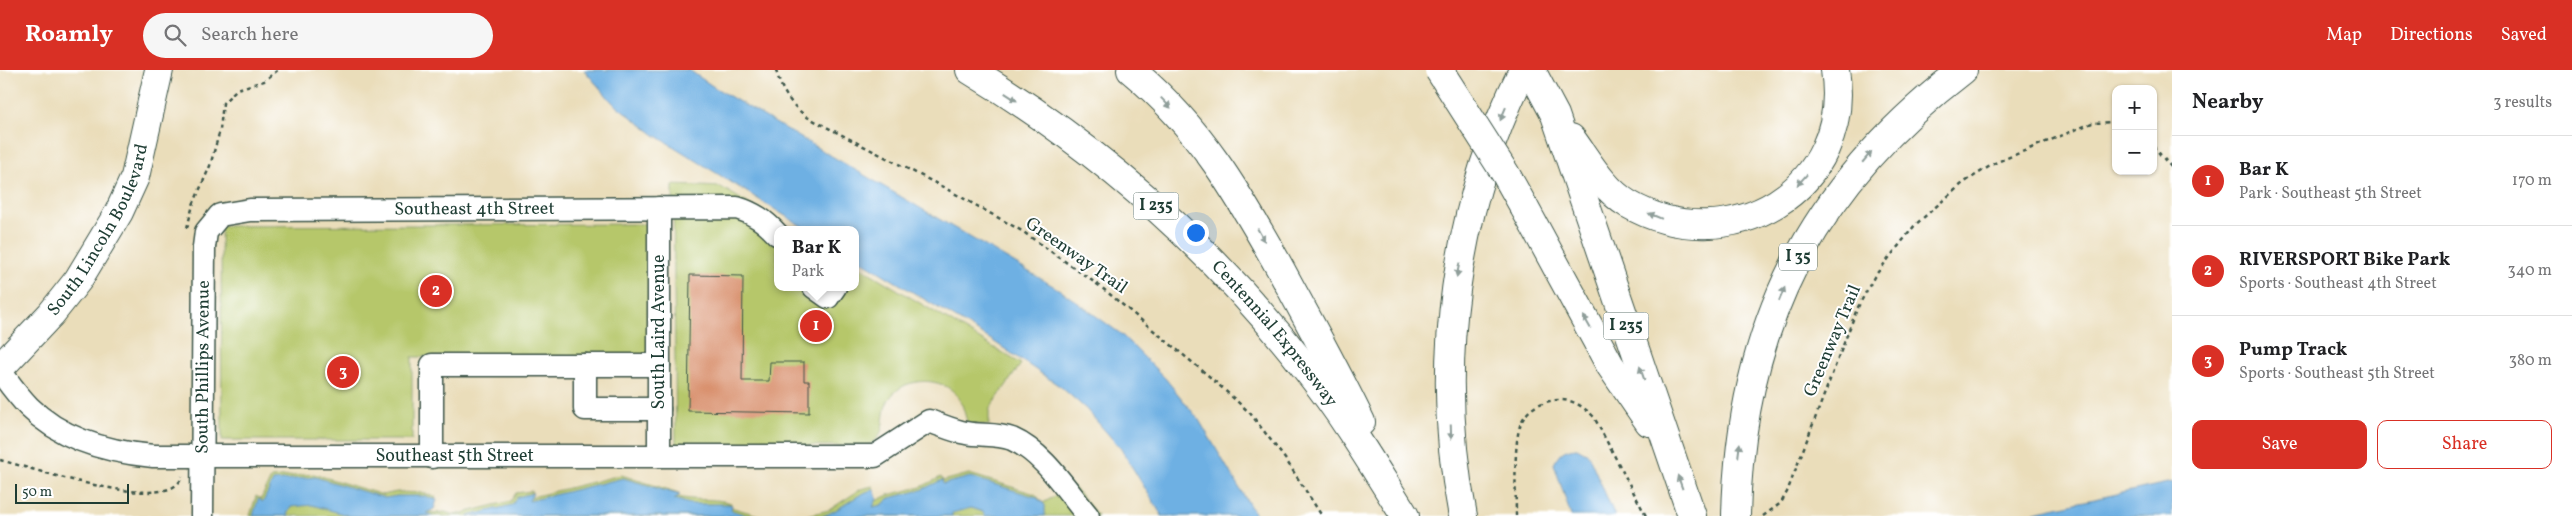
<!DOCTYPE html>
<meta charset="utf-8">
<style>
:root{--surface:#fff;--page:#f6f6f6;--text:#202124;--muted:#757577;--line:#e0e0e0;--accent:#d93025}
body{margin:0;font-family:Vollkorn,serif;background:var(--page);color:var(--text)}
.controls{position:absolute;right:15px;top:15px;display:grid;overflow:hidden;border-radius:10px;box-shadow:0 1px 4px #0004}
.controls button{width:45px;height:45px;display:grid;place-items:center;padding:0;border:0;border-bottom:1px solid var(--line);background:var(--surface);color:var(--text);font:25px sans-serif}
.scale{position:absolute;left:15px;bottom:12px;width:114px;box-sizing:border-box;padding-left:5px;border:2px solid #1f3d34;border-top:0;font-size:14px;line-height:18px;white-space:nowrap;color:#1f3d34;-webkit-text-stroke:4px #fff;paint-order:stroke}
.you{position:absolute;left:1195px;top:162px;width:18px;height:18px;margin:-12px;border:4px solid #fff;border-radius:50%;background:#1a73e8;box-shadow:0 0 0 8px #1a73e833}
.badge{display:grid;place-items:center;width:32px;height:32px;border-radius:50%;background:var(--accent);color:#fff;font-size:16px;font-weight:700}
.pin{position:absolute;translate:-50% -50%;border:2px solid #fff;box-shadow:0 1px 5px #0006}
.popup{position:absolute;left:774px;top:156px;width:85px;height:65px;box-sizing:border-box;display:grid;place-content:center;border-radius:10px;background:var(--surface);filter:drop-shadow(0 1px 4px #0005);font-size:16px;white-space:nowrap;color:var(--muted)}
.popup b{font-size:19px;color:var(--text)}
.popup::after{content:'';position:absolute;left:50%;top:100%;margin-left:-10px;border:10px solid transparent;border-top-color:var(--surface)}
.list{margin:0;padding:0;list-style:none}
h2{display:flex;justify-content:space-between;align-items:center;height:65px;margin:0;padding:0 20px;font-size:21px}
h2 small{font-size:16px;font-weight:400;color:var(--muted)}
.list li{display:grid;grid-template-columns:32px 1fr auto;gap:15px;align-items:center;box-sizing:border-box;height:90px;padding:0 20px;border-top:1px solid var(--line)}
.list b{display:block;font-size:19px;white-space:nowrap}
.list p{margin:0;font-size:16px;white-space:nowrap;color:var(--muted)}
.list em{font-size:16px;font-style:normal;color:var(--muted)}
.actions{display:flex;gap:10px;padding:15px 20px}
.actions a{flex:1;padding:11px 0;border:1px solid var(--accent);border-radius:10px;text-align:center;font-size:18px;color:var(--accent)}
.actions .main{background:var(--accent);color:#fff}
.icon{flex:none;width:28px;height:28px;fill:none;stroke:currentColor;stroke-width:2;stroke-linecap:round;stroke-linejoin:round}
.map{position:relative;flex:none;width:2172px;height:446px;overflow:hidden}
header{display:flex;align-items:center;gap:30px;box-sizing:border-box;height:70px;padding:0 25px;background:var(--accent);color:#fff}
header strong{font-size:24px}
nav{display:flex;gap:28px;margin-inline-start:auto;font-size:18px}
.search{width:350px;height:45px;background:var(--page);display:flex;align-items:center;gap:12px;box-sizing:border-box;padding:0 18px;border-radius:28px;color:var(--muted);font-size:19px}
main{display:flex}
aside{flex:1;background:var(--surface)}
.map>svg:first-child{display:block}
.green{fill:#b6c76a;stroke:#6a824f}
.water{fill:#6eb0e3;stroke:#46768c}
.building{fill:#d9916e}
.lines{fill:none;stroke-linecap:round;stroke-linejoin:round}
.minor-casing{stroke:#3d5548;stroke-width:25}
.major-casing{stroke:#3d5548;stroke-width:30}
.highway-casing{stroke:#3d5548;stroke-width:30}
.path{stroke:#3d5548;stroke-width:2.5;stroke-dasharray:4 4;stroke-linecap:butt}
.minor{stroke:#fff;stroke-width:22}
.major{stroke:#fff;stroke-width:28}
.highway{stroke:#fff;stroke-width:28}
.highway-bridge-casing{stroke:#3d5548;stroke-width:30;stroke-linecap:butt}
.highway-bridge{stroke:#fff;stroke-width:28}
.oneway{fill:#8f9e9a}
.labels{text-anchor:middle;dominant-baseline:central;stroke-width:4;stroke-linejoin:round;paint-order:stroke}
.shield{fill:#fff;stroke:#627771;stroke-width:1}
.shield-label{font-size:16px;font-weight:bold;fill:#1f3d34}
.street-label{font-size:18px;fill:#1f3d34;stroke:#fff}
</style>
<header>
<strong>Roamly</strong>
<div class="search"><svg class="icon" aria-label="search" viewBox="0 0 24 24"><circle cx="10" cy="10" r="6"/><path d="M15 15l6 6"/></svg>Search here</div>
<nav><a>Map</a><a>Directions</a><a>Saved</a></nav>
</header>
<main>
<div class="map">
<svg width="2172" height="446" viewBox="0 0 2172 446">
<rect width="100%" height="100%" fill="#fff"/>
<filter id="ink" filterUnits="userSpaceOnUse"><feTurbulence type="fractalNoise" baseFrequency=".02" numOctaves="2"/><feDisplacementMap in="SourceGraphic" scale="10" xChannelSelector="R" yChannelSelector="G"/><feConvolveMatrix kernelMatrix="1 2 1 2 8 2 1 2 1" color-interpolation-filters="sRGB"/></filter>
<filter id="wash" filterUnits="userSpaceOnUse"><feTurbulence type="fractalNoise" baseFrequency=".0096" numOctaves="4" result="noise"/><feDisplacementMap in="SourceGraphic" scale="20" xChannelSelector="R" yChannelSelector="G"/><feGaussianBlur stdDeviation="1.12" result="paint"/><feColorMatrix in="noise" values="0 0 0 0 0 0 0 0 0 0 0 0 0 0 0 0 0 1.4 0 .05"/><feComposite in="paint" operator="in"/></filter>
<g filter="url(#wash)">
<rect width="100%" height="100%" fill="#eaddba"/>
<path class="green" d="M673 115 721 117 792 160H777V217H855V204L860 197 1021 294 989 340V355L968 354C964 344 963 331 955 323 937 305 900 308 888 331 879 349 889 367 866 376L676 375Z
M650 154V286L412 287V370H222L221 156Z
M314 404 383 425 397 422 423 423 436 427 433 436 426 441 434 443 445 442 455 445 511 431 516 423 532 421 528 428 621 405 679 423 674 426C693 432 712 427 731 433L730 437 761 446H250L256 426 261 429 271 408Z
M969 404 1035 424 1043 433 1073 416 1098 446H804L829 440 861 419 873 416 875 427 872 433 888 425 921 417 941 407 943 411Z"/>
<path class="water" d="M584 0H689L714 17 1060 220 1121 264 1165 308 1199 350 1256 446H1162L1121 379 1086 339 1061 317 993 271 855 187V160H808L655 65 613 33Z
M1577 378 1588 384 1615 446H1571L1554 394C1560 382 1564 379 1577 378Z
M315 407 385 428 397 426H425L437 430 434 439 426 443 435 446H350L312 435 291 437 287 444 289 446H253L258 429 263 432 273 411Z
M970 407 1036 427 1045 435V446H985L983 442 971 438 952 443V446H822C840 441 854 425 874 419L877 429 873 437 882 435 890 428 921 420 942 410 943 414Z
M623 408 680 425 674 429 690 434H727L732 435 731 440 749 446H468L512 435 517 427 533 423 529 431Z
M2172 412V446H2016Z"/>
<g id="blocks">
<path class="building" d="M690 205 743 206 742 311H769L770 292H804V311H809V343L688 341Z"/>
</g>
</g>
<g filter="url(#ink)">
<use href="#blocks" fill-opacity="0" stroke="#3d5548" stroke-width="1"/>
<g class="lines">
<defs>
<g id="minor">
<path d="M659 138V386"/>
<path d="M814 217 828 227 835 217"/>
<path d="M585 295V339H659"/>
<path id="s1" d="M0 301C9 313 18 326 29 337 62 370 108 382 153 386H875L929 351C941 355 954 361 966 363 981 366 997 363 1012 369 1044 383 1066 420 1088 446"/>
<path d="M432 387V295H659"/>
<path id="s2" d="M202 446 204 177 206 162 220 145 250 140 737 138C754 143 765 151 777 164"/>
</g>
<g id="major">
<path id="s3" d="M0 298 51 244 78 210 119 142 135 107 159 0"/>
</g>
<g id="highway">
<path id="s4" d="M970 0C1102 80 1217 182 1311 305 1346 349 1375 399 1405 446"/>
<path d="M1131 0C1200 57 1238 123 1281 200 1308 250 1336 300 1361 352"/>
<path d="M1531 0 1555 45 1692 446"/>
<path d="M1571 68C1588 91 1603 119 1628 134 1729 192 1854 119 1835 0"/>
<path d="M1524 137 1610 295 1649 352"/>
<path d="M1463 446C1433 296 1455 137 1523 0"/>
<path d="M1736 446C1740 256 1812 115 1963 0"/>
</g>
</defs>
<use href="#minor" class="minor-casing"/>
<use href="#major" class="major-casing"/>
<use href="#highway" class="highway-casing"/>
<path class="path" d="M776 0C781 21 791 35 807 47L943 117 1022 161 1101 217 1210 307 1250 343 1286 390 1322 446
M2153 76 2172 98
M187 158 193 135 210 96 220 60 223 33 237 19 264 11 278 0
M0 390C35 399 173 446 182 406
M1516 446C1516 423 1513 373 1521 353 1526 341 1538 333 1550 331 1569 327 1581 334 1594 347L1646 446
M1763 446 1781 433 1787 422 1857 239 1874 207 1915 155 1963 113 1995 93 2092 53 2116 52"/>
<use href="#minor" class="minor"/>
<use href="#major" class="major"/>
<use href="#highway" class="highway"/>
<defs>
<path id="highway-bridge" d="M1439 0 1505 103 1524 137"/>
</defs>
<use href="#highway-bridge" class="highway-bridge-casing"/>
<use href="#highway-bridge" class="highway-bridge"/>
</g>
<defs><path id="oneway-solid" d="M-6-.8H1V-3.2L6.5 0L1 3.2V.8H-6Z" transform="scale(1.25)"/></defs>
<g class="oneway">
<use href="#oneway-solid" transform="translate(1011 27) rotate(33)"/>
<use href="#oneway-solid" transform="translate(1166 33) rotate(46)"/>
<use href="#oneway-solid" transform="translate(1503 44) rotate(113)"/>
<use href="#oneway-solid" transform="translate(1867 87) rotate(-50)"/>
<use href="#oneway-solid" transform="translate(1802 110) rotate(132)"/>
<use href="#oneway-solid" transform="translate(1655 146) rotate(-158)"/>
<use href="#oneway-solid" transform="translate(1261 165) rotate(61)"/>
<use href="#oneway-solid" transform="translate(1458 200) rotate(101)"/>
<use href="#oneway-solid" transform="translate(1782 224) rotate(-67)"/>
<use href="#oneway-solid" transform="translate(1587 252) rotate(-119)"/>
<use href="#oneway-solid" transform="translate(1642 303) rotate(-109)"/>
<use href="#oneway-solid" transform="translate(1451 362) rotate(88)"/>
<use href="#oneway-solid" transform="translate(1739 380) rotate(-83)"/>
<use href="#oneway-solid" transform="translate(1680 412) rotate(-110)"/>
</g>
</g>
<g class="labels">
<g class="shield">
<rect x="1133.5" y="122.5" width="45" height="27" rx="4"/>
<rect x="1779" y="173.5" width="38" height="27" rx="4"/>
<rect x="1603.5" y="242.5" width="45" height="27" rx="4"/>
</g>
<g class="shield-label">
<text x="1156" y="136">I 235</text>
<text x="1798" y="187">I 35</text>
<text x="1626" y="256">I 235</text>
</g>
<g class="street-label">
<text stroke="none"><textPath href="#s2" startOffset="561">Southeast 4th Street</textPath></text>
<text stroke="none"><textPath href="#s3" startOffset="172">South Lincoln Boulevard</textPath></text>
<text transform="translate(1076 186) rotate(35)">Greenway Trail</text>
<text transform="translate(659 262) rotate(-90)">South Laird Avenue</text>
<text stroke="none"><textPath href="#s4" startOffset="405">Centennial Expressway</textPath></text>
<text transform="translate(1833 271) rotate(-67)">Greenway Trail</text>
<text stroke="none"><textPath href="#s2" startOffset="149">South Phillips Avenue</textPath></text>
<text stroke="none"><textPath href="#s1" startOffset="484">Southeast 5th Street</textPath></text>
</g>
</g>
</svg>
<div class="controls">
<button>+</button>
<button>−</button>
</div>
<div class="scale">50 m</div>
<div class="you"></div>
<div class="pin badge" style="left:816px;top:256px">1</div>
<div class="popup"><b>Bar K</b>Park</div>
<div class="pin badge" style="left:436px;top:221px">2</div>
<div class="pin badge" style="left:343px;top:302px">3</div>
</div>
<aside>
<h2>Nearby<small>3 results</small></h2>
<ul class="list">
<li><span class="badge">1</span><div><b>Bar K</b><p>Park · Southeast 5th Street</p></div><em>170 m</em></li>
<li><span class="badge">2</span><div><b>RIVERSPORT Bike Park</b><p>Sports · Southeast 4th Street</p></div><em>340 m</em></li>
<li><span class="badge">3</span><div><b>Pump Track</b><p>Sports · Southeast 5th Street</p></div><em>380 m</em></li>
</ul>
<div class="actions"><a class="main">Save</a><a>Share</a></div>
</aside>
</main>
